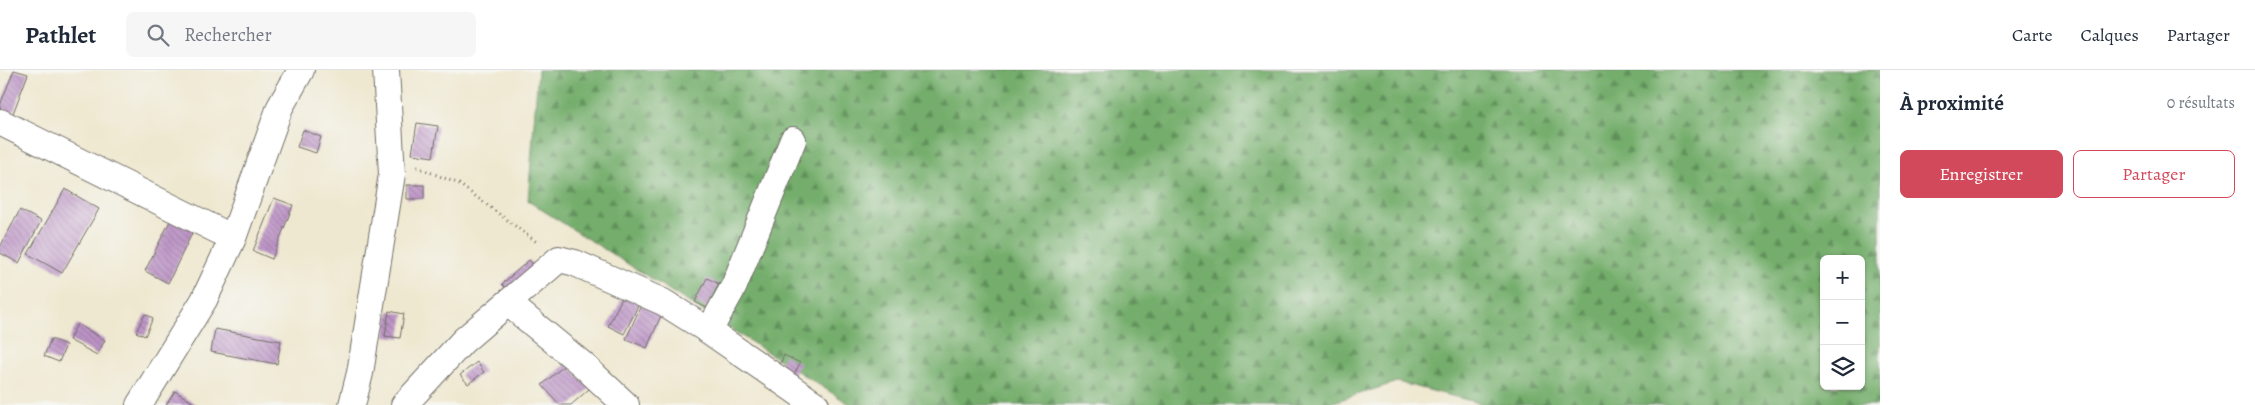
<!DOCTYPE html>
<html lang="fr">
<meta charset="utf-8">
<style>
:root{--surface:#fff;--page:#f6f6f7;--text:#1f2937;--muted:#747a83;--line:#e0e1e3;--accent:#d1495b}
body{margin:0;font-family:Alegreya,serif;background:var(--page);color:var(--text)}
.controls{position:absolute;right:15px;bottom:15px;display:grid;overflow:hidden;border-radius:8px;box-shadow:0 1px 4px #0004}
.controls button{width:45px;height:45px;display:grid;place-items:center;padding:0;border:0;border-bottom:1px solid var(--line);background:var(--surface);color:var(--text);font:25px sans-serif}
.list{margin:0;padding:0;list-style:none}
h2{display:flex;justify-content:space-between;align-items:center;height:65px;margin:0;padding:0 20px;font-size:21px}
h2 small{font-size:16px;font-weight:400;color:var(--muted)}
.actions{display:flex;gap:10px;padding:15px 20px}
.actions a{flex:1;padding:11px 0;border:1px solid var(--accent);border-radius:8px;text-align:center;font-size:18px;color:var(--accent)}
.actions .main{background:var(--accent);color:#fff}
.icon{flex:none;width:28px;height:28px;fill:none;stroke:currentColor;stroke-width:2;stroke-linecap:round;stroke-linejoin:round}
.map{position:relative;flex:none;width:1880px;height:335px;overflow:hidden}
header{display:flex;align-items:center;gap:30px;box-sizing:border-box;height:70px;padding:0 25px;background:var(--surface);border-bottom:1px solid var(--line)}
header strong{font-size:24px}
nav{display:flex;gap:28px;margin-inline-start:auto;font-size:18px}
.search{width:350px;height:45px;background:var(--page);display:flex;align-items:center;gap:12px;box-sizing:border-box;padding:0 18px;border-radius:8px;color:var(--muted);font-size:19px}
main{display:flex}
aside{flex:1;background:var(--surface)}
.map>svg:first-child{display:block}
.forest{fill:url(#forest-firs);stroke:#506c4c;fill-rule:evenodd}
.building{fill:url(#building-back-hatch)}
.lines{fill:none;stroke-linecap:round;stroke-linejoin:round}
.street-casing{stroke:#706d65;stroke-width:28}
.path{stroke:#706d65;stroke-width:3;stroke-dasharray:1 4;stroke-linecap:butt}
.street{stroke:#fff;stroke-width:26}
</style>
<header>
<strong>Pathlet</strong>
<div class="search"><svg class="icon" aria-label="search" viewBox="0 0 24 24"><circle cx="10" cy="10" r="6"/><path d="M15 15l6 6"/></svg>Rechercher</div>
<nav><a>Carte</a><a>Calques</a><a>Partager</a></nav>
</header>
<main>
<div class="map">
<svg width="1880" height="335" viewBox="0 0 1880 335">
<defs>
<pattern id="forest-firs" width="22" height="20" patternUnits="userSpaceOnUse" patternTransform="scale(1.25)"><rect width="22" height="20" fill="#74ae6c"/><path d="M5 1l3.5 6h-7zM16 11l3.5 6h-7z" fill="#5f8e59"/></pattern>
<pattern id="building-back-hatch" width="6" height="6" patternUnits="userSpaceOnUse" patternTransform="scale(1.25)"><rect width="6" height="6" fill="#bd94c7"/><path d="M-1 5l2 2M0 0l6 6M5-1l2 2" fill="none" stroke="#9a79a2"/></pattern>
</defs>
<rect width="100%" height="100%" fill="#f6f6f2"/>
<filter id="ink" filterUnits="userSpaceOnUse"><feTurbulence type="fractalNoise" baseFrequency=".02" numOctaves="2"/><feDisplacementMap in="SourceGraphic" scale="10" xChannelSelector="R" yChannelSelector="G"/><feConvolveMatrix kernelMatrix="1 2 1 2 8 2 1 2 1" color-interpolation-filters="sRGB"/></filter>
<filter id="wash" filterUnits="userSpaceOnUse"><feTurbulence type="fractalNoise" baseFrequency=".0096" numOctaves="4" result="noise"/><feDisplacementMap in="SourceGraphic" scale="20" xChannelSelector="R" yChannelSelector="G"/><feGaussianBlur stdDeviation="1.12" result="paint"/><feColorMatrix in="noise" values="0 0 0 0 0 0 0 0 0 0 0 0 0 0 0 0 0 1.4 0 .05"/><feComposite in="paint" operator="in"/></filter>
<g filter="url(#wash)">
<rect width="100%" height="100%" fill="#efe8d0"/>
<path class="forest" d="M538 0H1880V335H1487L1397 312 1324 335H851L528 131ZM1824 189H1861V316H1824Z"/>
<g id="blocks">
<path class="building" d="M14 0 28 4 12 46 0 41V35Z
M417 53 438 56 433 87 412 84Z
M303 60 321 67 316 83 297 77Z
M407 115H424V129H407Z
M65 119 99 139 62 203 28 184Z
M274 128 293 135 272 189 253 181Z
M20 140 41 151 19 193 0 183V177Z
M172 147 194 159 168 213 145 201Z
M529 190 539 201 512 225 502 214Z
M707 208 719 214 707 238 695 232Z
M624 224 640 232 624 264 608 256Z
M642 233 663 241 647 278 626 269Z
M389 241 404 244 400 268 385 266Z
M145 244 153 248 145 266 136 262Z
M77 254 105 270 97 285 69 270Z
M215 259 281 271 277 294 211 282Z
M51 269 66 275 59 292 44 286Z
M784 285 800 293 792 309 777 302Z
M477 292 484 302 468 314 460 305Z
M567 293 589 319 571 335H560L542 315Z
M175 321 197 335H166Z"/>
</g>
</g>
<g filter="url(#ink)">
<use href="#blocks" fill-opacity="0" stroke="#706d65" stroke-width="1"/>
<g class="lines">
<defs>
<path id="street" d="M0 52 233 168
M508 233 582 294 626 335
M709 261 734 216 793 70
M139 335 204 230 233 168 280 37 301 0
M352 335 360 303 392 104 386 0
M404 335 463 271 559 189 575 193 663 232 709 261 816 335"/>
</defs>
<use href="#street" class="street-casing"/>
<path class="path" d="M417 97 459 114 538 173"/>
<use href="#street" class="street"/>
</g>
</g>
</svg>
<div class="controls">
<button>+</button>
<button>−</button>
<button><svg class="icon" aria-label="layers" viewBox="0 0 24 24"><path d="M12 4l9 5-9 5-9-5zM3 14l9 5 9-5"/></svg></button>
</div>
</div>
<aside>
<h2>À proximité<small>0 résultats</small></h2>
<ul class="list">
</ul>
<div class="actions"><a class="main">Enregistrer</a><a>Partager</a></div>
</aside>
</main>
